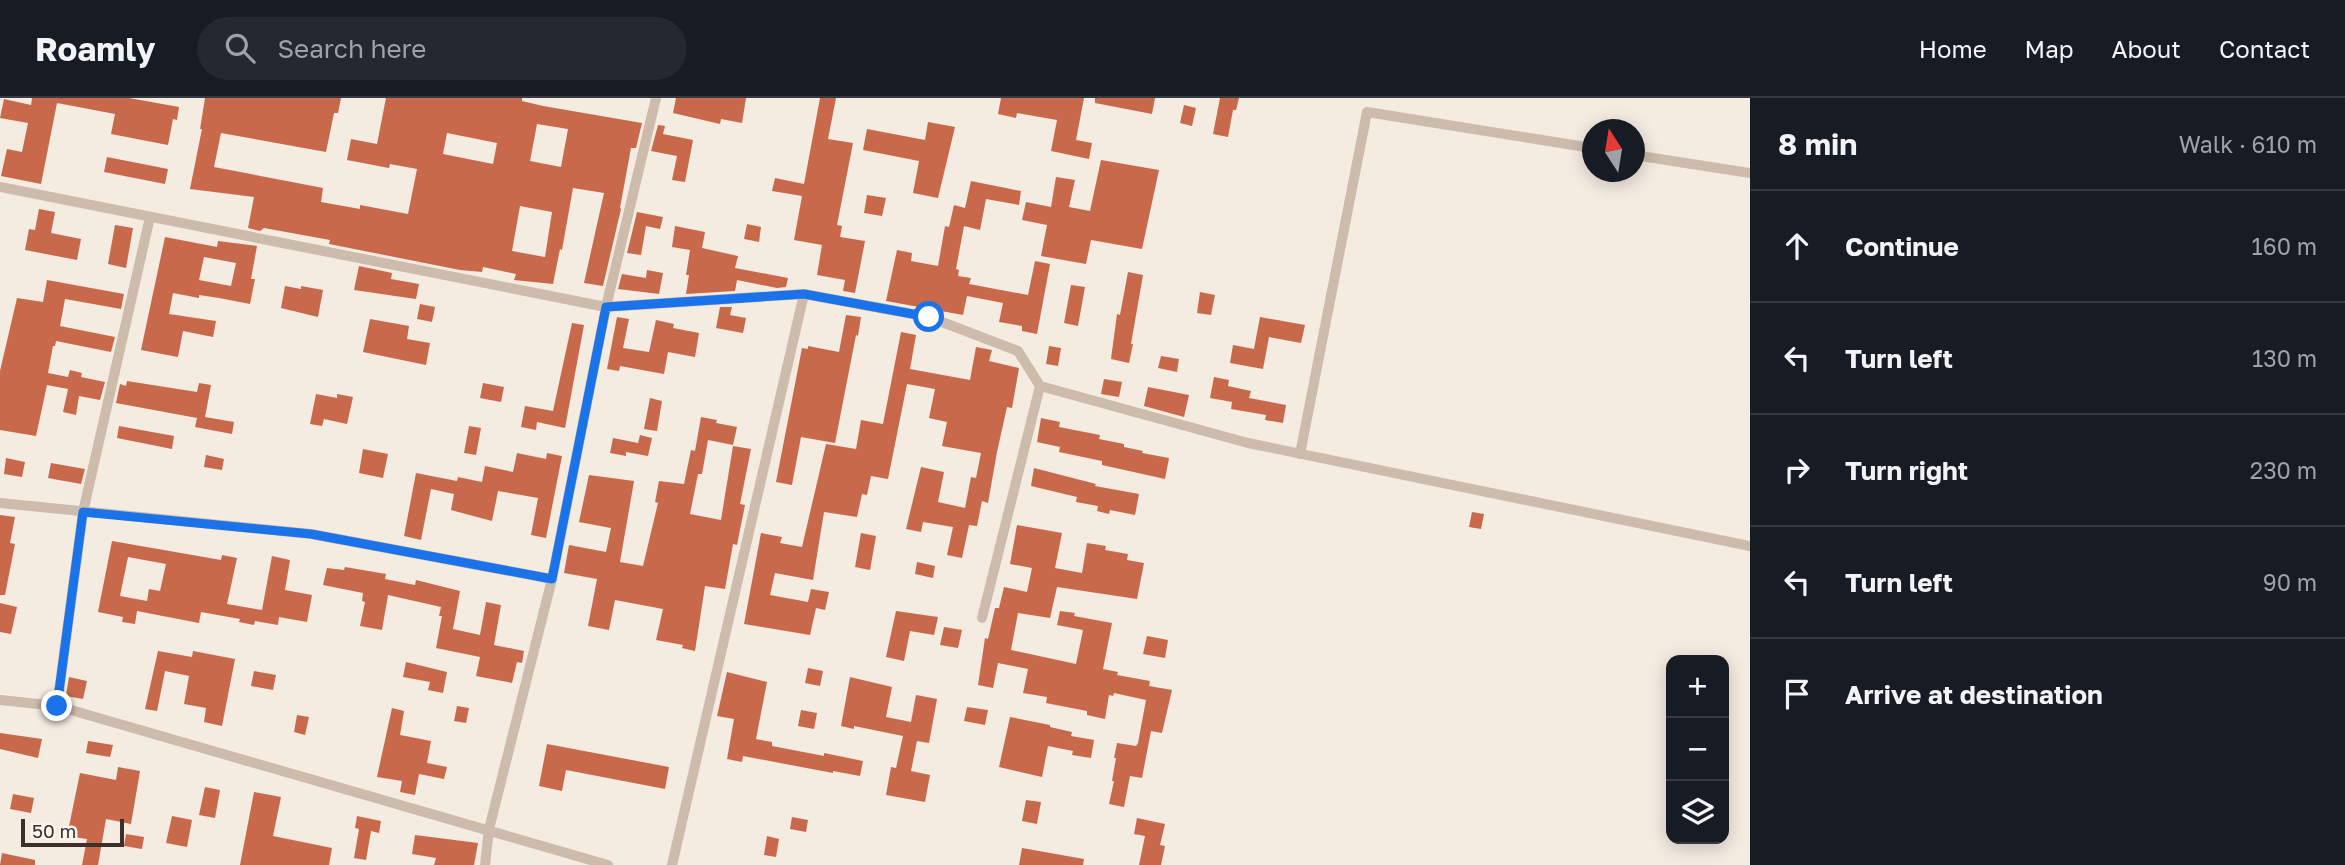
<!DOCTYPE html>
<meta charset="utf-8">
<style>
:root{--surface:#171b24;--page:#242831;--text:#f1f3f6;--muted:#9ea1a6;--line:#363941}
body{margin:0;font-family:"Golos Text",sans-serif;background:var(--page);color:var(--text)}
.controls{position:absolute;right:21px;bottom:21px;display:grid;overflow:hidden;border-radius:14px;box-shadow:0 4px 18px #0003}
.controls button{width:63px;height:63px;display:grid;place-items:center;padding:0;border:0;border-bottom:2px solid var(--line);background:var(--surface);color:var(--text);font:35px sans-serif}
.compass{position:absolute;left:1582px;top:21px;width:63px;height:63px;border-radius:50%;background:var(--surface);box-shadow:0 4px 18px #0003;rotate:348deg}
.scale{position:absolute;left:21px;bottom:18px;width:103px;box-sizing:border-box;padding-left:7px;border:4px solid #3b302b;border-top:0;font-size:19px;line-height:24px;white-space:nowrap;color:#3b302b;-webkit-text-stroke:5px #fbf5ee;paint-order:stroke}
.stop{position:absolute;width:21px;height:21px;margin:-16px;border:5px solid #1a73e8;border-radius:50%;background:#fff}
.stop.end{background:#1a73e8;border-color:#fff;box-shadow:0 2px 7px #0008}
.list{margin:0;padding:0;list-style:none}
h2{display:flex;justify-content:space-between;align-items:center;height:91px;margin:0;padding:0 28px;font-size:30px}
h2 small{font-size:23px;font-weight:400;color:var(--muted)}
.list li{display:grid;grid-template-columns:46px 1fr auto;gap:21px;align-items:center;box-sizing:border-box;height:112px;padding:0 28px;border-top:2px solid var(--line)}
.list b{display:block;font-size:26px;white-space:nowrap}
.list em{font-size:23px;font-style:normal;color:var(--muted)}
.icon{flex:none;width:38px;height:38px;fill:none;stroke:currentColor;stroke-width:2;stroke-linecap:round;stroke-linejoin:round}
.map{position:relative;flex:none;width:1750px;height:767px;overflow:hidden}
header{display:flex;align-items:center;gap:42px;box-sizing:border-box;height:98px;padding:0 35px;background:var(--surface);border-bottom:2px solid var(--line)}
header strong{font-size:33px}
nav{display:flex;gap:38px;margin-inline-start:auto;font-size:24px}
.search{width:490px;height:63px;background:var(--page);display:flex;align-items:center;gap:18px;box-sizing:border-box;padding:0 24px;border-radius:38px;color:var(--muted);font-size:26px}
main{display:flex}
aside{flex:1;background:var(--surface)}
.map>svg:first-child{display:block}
.building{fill:#c8694b;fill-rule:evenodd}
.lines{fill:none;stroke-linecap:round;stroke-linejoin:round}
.street{stroke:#cdbbac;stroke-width:10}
.route{stroke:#1a73e8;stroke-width:9}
</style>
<header>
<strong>Roamly</strong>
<div class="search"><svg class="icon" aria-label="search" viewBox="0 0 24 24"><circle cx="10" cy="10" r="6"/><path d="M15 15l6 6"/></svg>Search here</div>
<nav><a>Home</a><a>Map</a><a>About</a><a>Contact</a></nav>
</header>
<main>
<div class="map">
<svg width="1750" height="767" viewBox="0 0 1750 767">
<rect width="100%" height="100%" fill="#f4ebe1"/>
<path class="building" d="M32 0H58L41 86 1 78 7 51 22 54 28 25 0 20 4 1 31 7Z
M58 0H129L179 9 177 22 173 21 168 47 111 36 115 16 57 5Z
M205 0H341L338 15H334L326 54 221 35 214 69 323 90 321 104 360 111V107L408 116 417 71 390 66 389 70 347 62 351 41 377 46 386 0H522V3L543 8 642 25 636 50H631L620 110 621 111 603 188 584 185 604 95 573 90 562 152 560 151 553 186 514 182 516 176 483 169 482 174 460 172 329 146 330 142 264 130 260 133 248 130 254 99 190 91 202 31H200ZM537 26 568 31 561 69 530 63ZM447 35 497 45 493 66 443 56ZM520 108 552 114 545 159 512 153Z
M676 0H746L742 25 721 21 720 26 673 15Z
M820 0H836L828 41 853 45 837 127 842 128 840 139 865 143 855 195 843 193 845 182 817 177 822 147 794 142 802 98 772 93 775 80 804 86Z
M1001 0H1084L1076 42 1092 45 1089 61 1051 53 1057 22 1017 15 1016 20 998 16Z
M1095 0H1155L1152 16 1095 5Z
M1220 0H1239L1236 12H1233L1228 39 1213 36Z
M1184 7 1196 10 1192 28 1180 25Z
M928 24 955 29 938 100 913 95 919 63 863 52 867 31 925 42Z
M658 27 665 28 663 36 693 42 685 84 672 82 677 58 651 53Z
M107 59 168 71 165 86 104 74Z
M1101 62 1159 72 1142 151 1091 142 1086 166 1041 158 1047 127 1022 122 1026 104 1051 109 1056 79 1075 82 1069 109 1090 113Z
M971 83 1021 93 1019 107 986 101 980 132 964 128 956 171 959 172 958 178 971 180 969 186 1028 197 1035 163 1050 166 1037 236 1022 233V228L999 224 1003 205 967 198 963 217 886 203 897 152 912 155 911 163 938 168 945 128 949 129 954 107 965 110Z
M867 97 886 100 882 118 864 115Z
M39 111 55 114 51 135 81 141 77 162 25 152 29 131 35 132Z
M637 114 663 119 660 131 646 128 641 157 627 155Z
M747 126 761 129 759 144 744 141Z
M115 127 133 130 126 170 108 166Z
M675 128 705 134 702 150 738 158 735 170 788 180 786 189 777 190 737 182 735 193 686 196 689 177H686L690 152 672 149Z
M165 139 217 149 218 143 257 148 251 181H255L250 206 219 200 199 197V200L173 195 169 216 216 223 213 239 183 233 178 259 141 252ZM204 159 236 165 231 188 199 182Z
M359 168 392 175 391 181 419 186 416 201 354 192Z
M647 172 663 175 659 196 618 191 622 176 646 180Z
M1128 174 1143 177 1131 246H1133L1129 265 1111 261 1117 216 1120 217Z
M47 182 124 196 121 211 65 201 60 228 115 239 111 254 56 243 55 248H53L48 275 68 279 70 272 82 275 81 279 105 284 100 302 79 298 76 317 63 314 68 291 47 287 36 338 0 332V273L17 200 43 204Z
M1071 187 1085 189 1078 228 1064 225Z
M285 188 301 191V188L323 192 318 219 281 210Z
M1200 194 1215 197 1211 217 1197 215Z
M420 206 435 209 432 224 417 221Z
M720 209H732L730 217 746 220 743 235 716 230Z
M846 217 861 219 858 238 856 237 835 345 801 339 792 387 776 384 802 250 808 251V248L839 254Z
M617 219 629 221 623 250 649 254 656 222 674 226 673 230 699 235 695 259 668 254 664 276 620 268 619 273 607 271Z
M1260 219 1305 227 1301 245 1269 239 1263 271 1230 265 1233 247 1254 251Z
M370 221 409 228 407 241 430 245 426 267 363 254Z
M572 225 584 227 565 330 537 324 536 332 521 329 525 308 553 313Z
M901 234 916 237 910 271 970 282 976 249 992 252 989 263 1019 270 1012 310 1007 309 997 354 988 405 982 403 977 428 969 427 962 460 947 457 953 429 923 424 921 434 906 431 921 369 944 374 938 404 965 410 971 379 976 380 981 355 942 348 947 324 929 320 935 291 907 286 888 381 871 378 867 397 862 396 857 419 824 414 813 482 775 475 770 497 808 504 811 491 829 494 825 512 816 510 810 537 744 526 761 435 782 439 780 445 802 449 826 346 856 351 861 322 883 326Z
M1049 248 1061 250 1058 268 1046 266Z
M1161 258 1179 261 1177 274 1158 270Z
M1214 279 1229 282 1228 288 1251 293 1249 300 1286 307 1283 325 1265 322 1266 317 1231 311 1232 304 1210 300Z
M1104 281 1122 284 1119 299 1101 296Z
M127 283 197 294 199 285 211 287 205 319 234 324 232 336 195 329 197 320 116 305 120 286 126 288Z
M483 285 504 289 501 304 480 300Z
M1148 289 1189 297 1184 319 1144 308Z
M316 296 337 300V296L353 299 347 326 324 321 322 328 310 326Z
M650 300 662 303 657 333 644 331Z
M701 319 717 322 716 325 737 329 733 347 708 342 702 376H698L690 416 721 422 733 348 751 351 740 406 745 407 737 447 733 446 725 491 705 488 695 553 682 550 683 547 656 542 663 511 615 502 609 532 588 528 597 481 564 475 569 447 606 454 611 430 579 424 589 377 634 383 620 464 643 468 658 405 655 404 659 383 684 386 691 352 695 353Z
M1041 320 1060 324 1059 329 1100 337 1099 341 1124 346V349L1143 353 1142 355 1169 360 1165 381 1102 367V363L1059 354 1060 349 1037 344Z
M119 328 174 338 172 351 117 340Z
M469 328 481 330 476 357 464 355Z
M640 337 652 340 648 358 626 354V358L610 355 613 340 638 345Z
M363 351 388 356 383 380 359 375Z
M517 355 546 361 547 355 562 358 546 440 531 437 538 400 498 393 492 423 451 412 454 396 431 391 421 442 404 438 416 375 457 383 458 379 482 384 485 368 513 374Z
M206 357 224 361 222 372 204 369Z
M6 360 25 364 22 379 4 376Z
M51 365 85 371 81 386 48 380Z
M1034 370 1096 386 1095 388 1139 396 1135 417 1110 412 1109 416 1097 413 1098 408 1076 404 1077 399 1031 388Z
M1472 414 1484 416 1481 431 1469 429Z
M0 417 15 419 10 445 15 446 5 497H0Z
M1017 427 1062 435 1055 470 1082 475 1087 445 1106 448 1105 452 1128 456 1127 462 1144 465 1137 501 1057 489 1050 520 1018 515 1011 552 1076 566 1083 532 1057 527 1060 513 1075 515 1074 518 1112 525 1103 571 1118 574 1117 577 1150 583 1149 588 1172 592 1162 635 1151 633 1142 680 1130 678 1124 709 1109 706 1114 683H1112L1116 660H1114L1117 645 1136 648 1138 645 1146 602 1114 595 1113 598 1109 597 1105 621 1087 617V613L1046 605 1047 599 1023 595 1028 571 998 565 993 590 978 587 985 540 988 541 995 510H999L1004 489 1027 494 1032 470 1010 466Z
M861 435 876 438 870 472 855 469Z
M112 443 221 462 222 457 237 460 227 506 262 512 272 458 290 462 285 492 312 497 307 524 279 519 278 527 255 523 254 527 239 524 240 521 201 514 199 525 137 513 135 526 122 524 123 519 98 514ZM128 459 166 466 160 493 149 491 147 503 120 498Z
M917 464 935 468 933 480 915 476Z
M345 469 386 476 385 481 415 487 416 482 460 493 453 531 480 537 486 504 501 507 494 547 524 553 522 565 517 564 512 585 476 578 480 559 436 550 442 518H439L441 509 388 497 382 532 360 528 365 504 362 503 363 495 323 487 327 470 344 472Z
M0 505 17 509 11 536 0 534Z
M896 513 938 519 934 537 910 533 904 563 886 559Z
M944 529 962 532 958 550 940 547Z
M1147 538 1168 542 1165 560 1143 556Z
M158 553 192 559 193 553 235 561 222 628 204 624 206 610 184 606 189 578 165 573 157 613 145 611Z
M406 564 447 574 443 595 428 592 430 584 403 579Z
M808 570 823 573 820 588 805 585Z
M254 573 276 577 273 592 251 588Z
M727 574 767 584 756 641 772 644V648L824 658V655L863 663 860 678 833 673V675L743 658 742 664 727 661 734 621 717 618Z
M69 579 87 583 83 601 66 598Z
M850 579 892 589 886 619 911 624 916 597 937 601 929 645 917 643 911 673 930 677 925 704 886 697 891 669 896 670 903 638 854 628V631L841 628Z
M457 608 469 610 466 625 454 623Z
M967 609 988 612 985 627 964 623Z
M392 610 404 613 400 637 431 643 427 665 447 669 444 681 419 676 415 697 400 694 402 683 377 679Z
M801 612 817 615 814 631 798 628Z
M297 617 309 619 305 637 294 634Z
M1010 619 1050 627V629L1072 634 1071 638 1094 642 1091 660 1072 657 1073 653 1048 648 1042 679 999 669Z
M0 635 42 641 38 660 0 651Z
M88 643 113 647 110 659 86 655Z
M547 646 669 669 665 691 566 672 562 693 539 688Z
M118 669 140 673 131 726 106 721 98 767H82L87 741 67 738 80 675 116 682Z
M205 689 220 692 215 720 199 717Z
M254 694 281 699 273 738 332 750 329 767H240Z
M13 696 34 700 31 715 10 711Z
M1026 702 1041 704 1037 726 1022 723Z
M172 718 192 722 187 749 166 745Z
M357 718 381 723 379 735 371 733 366 762 354 760 359 731 355 730Z
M792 719 808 722 806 734 790 731Z
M1137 720 1165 726 1160 747 1165 748 1161 767H1139L1145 738 1134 736Z
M126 736 144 739 142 751 124 748Z
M415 737 478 745 474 767H434L436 760 412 756Z
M767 738 779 741 776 759 764 757Z
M1022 750 1084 761 1083 767H1019Z
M2 755 35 762V767H0Z"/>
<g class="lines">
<path class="street" d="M1634 57 1750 75
M0 89 606 209 804 196 929 219 1018 253 1040 288 1248 345 1750 448
M1300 356 1367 14 1592 50
M0 405 311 436 552 481
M982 520 1040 288
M0 602 57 608 608 767
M57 608 83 414 150 119
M485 767 489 731 552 481 606 209 656 0
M672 767 804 196"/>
</g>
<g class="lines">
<path class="route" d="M57 608 83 414 311 436 552 481 606 209 804 196 929 219"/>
</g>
</svg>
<div class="controls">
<button>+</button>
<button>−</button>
<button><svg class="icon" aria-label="layers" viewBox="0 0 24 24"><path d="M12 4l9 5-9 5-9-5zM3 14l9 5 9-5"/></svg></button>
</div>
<svg class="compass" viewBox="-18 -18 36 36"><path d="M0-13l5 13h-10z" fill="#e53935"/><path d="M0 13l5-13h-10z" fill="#9ea1a6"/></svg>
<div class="scale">50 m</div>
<div class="stop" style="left:929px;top:219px"></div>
<div class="stop end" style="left:57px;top:608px"></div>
</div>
<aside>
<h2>8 min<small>Walk · 610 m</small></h2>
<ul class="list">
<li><svg class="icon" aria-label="ahead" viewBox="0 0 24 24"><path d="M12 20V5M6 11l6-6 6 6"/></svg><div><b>Continue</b></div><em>160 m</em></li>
<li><svg class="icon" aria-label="left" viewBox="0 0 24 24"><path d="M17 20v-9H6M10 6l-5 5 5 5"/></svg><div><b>Turn left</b></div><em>130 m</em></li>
<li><svg class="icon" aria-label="right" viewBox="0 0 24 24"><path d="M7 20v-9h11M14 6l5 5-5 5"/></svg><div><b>Turn right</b></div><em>230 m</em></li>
<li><svg class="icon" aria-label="left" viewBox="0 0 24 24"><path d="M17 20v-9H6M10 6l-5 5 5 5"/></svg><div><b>Turn left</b></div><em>90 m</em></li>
<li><svg class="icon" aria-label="arrive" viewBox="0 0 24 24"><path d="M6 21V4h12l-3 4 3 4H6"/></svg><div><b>Arrive at destination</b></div></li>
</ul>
</aside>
</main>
